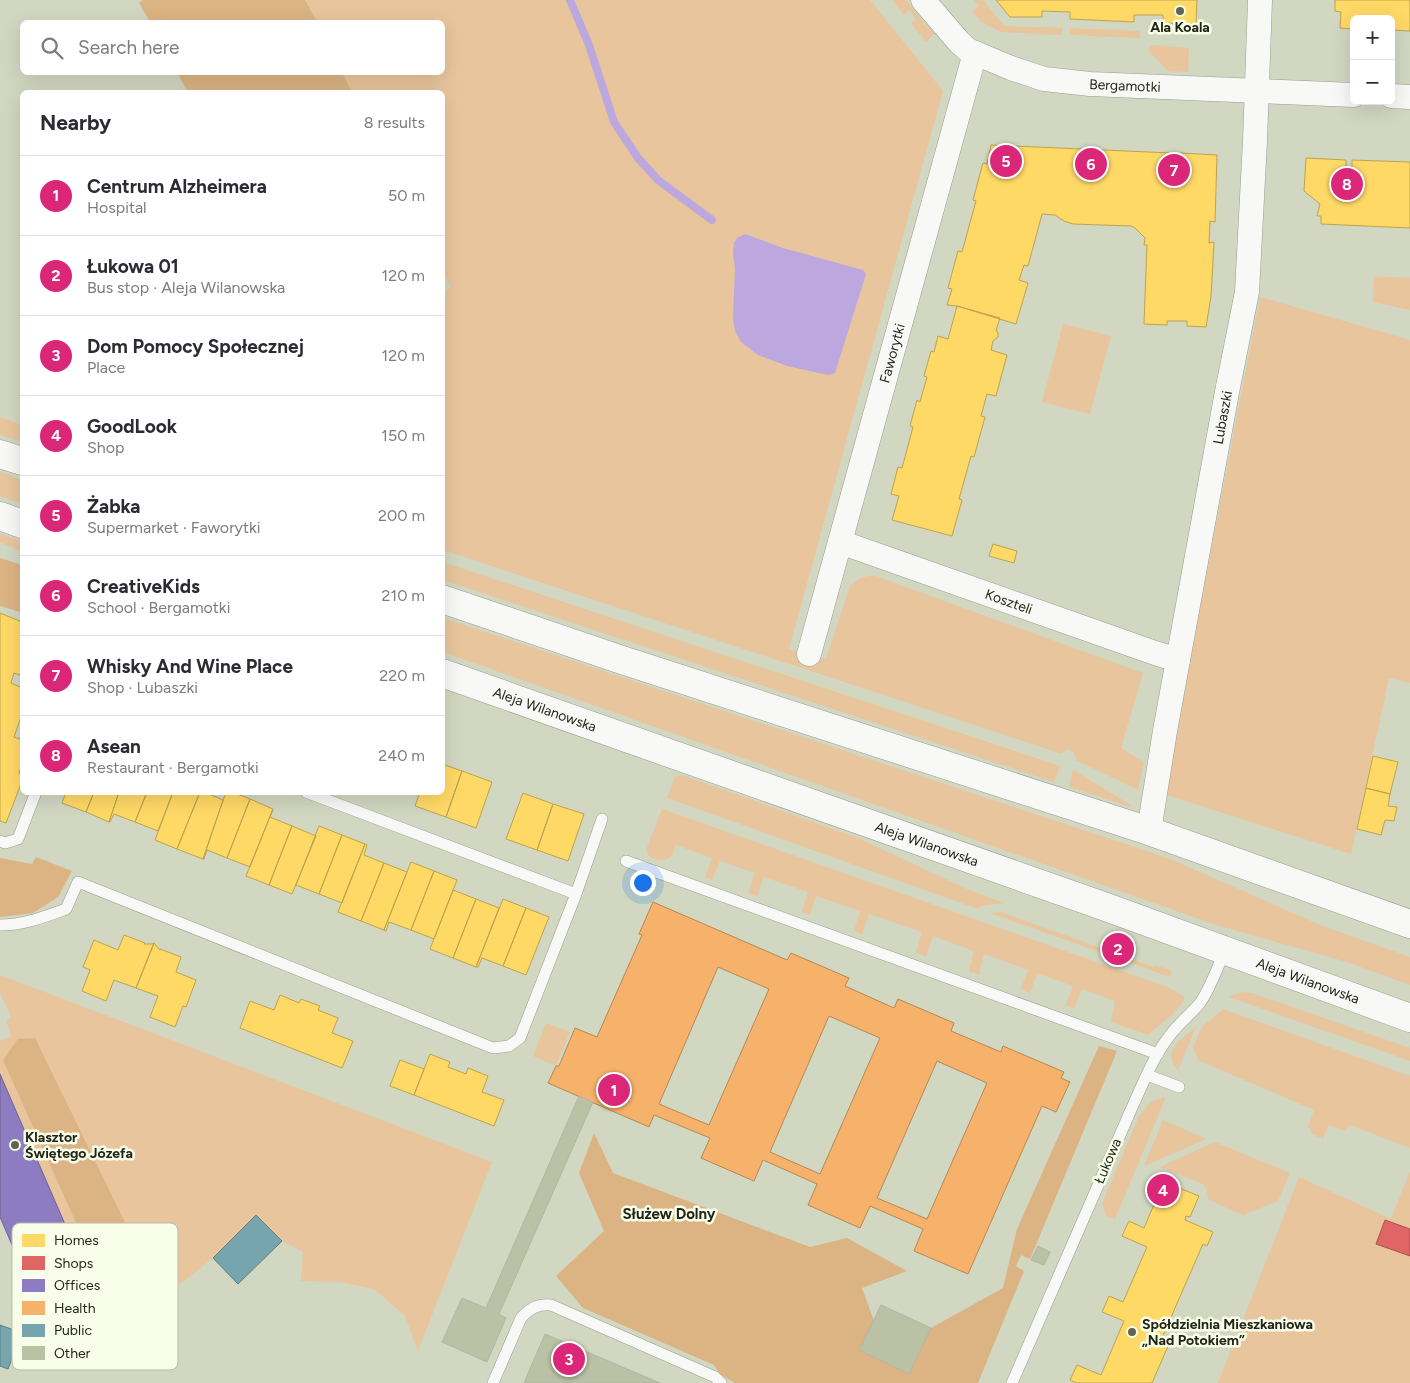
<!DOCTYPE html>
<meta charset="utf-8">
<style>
:root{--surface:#fff;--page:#f7f7f7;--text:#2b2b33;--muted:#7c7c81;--line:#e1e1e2;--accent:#db2777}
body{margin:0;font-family:Figtree,sans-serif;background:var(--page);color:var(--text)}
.controls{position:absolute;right:15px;top:15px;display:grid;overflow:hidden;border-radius:8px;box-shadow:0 5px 20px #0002}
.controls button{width:45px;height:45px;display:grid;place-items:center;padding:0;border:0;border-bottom:1px solid var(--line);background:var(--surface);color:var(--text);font:25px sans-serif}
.you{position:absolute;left:642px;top:882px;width:18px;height:18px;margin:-12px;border:4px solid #fff;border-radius:50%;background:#1a73e8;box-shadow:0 0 0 8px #1a73e833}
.badge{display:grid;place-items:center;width:32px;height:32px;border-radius:50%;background:var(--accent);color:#fff;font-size:16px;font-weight:700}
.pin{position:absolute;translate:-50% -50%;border:2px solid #fff;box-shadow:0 1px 5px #0006}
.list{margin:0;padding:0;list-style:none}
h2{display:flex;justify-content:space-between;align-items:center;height:65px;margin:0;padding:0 20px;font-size:21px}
h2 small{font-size:16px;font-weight:400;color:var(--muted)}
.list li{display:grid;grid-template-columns:32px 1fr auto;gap:15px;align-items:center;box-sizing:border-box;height:80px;padding:0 20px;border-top:1px solid var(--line)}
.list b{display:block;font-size:19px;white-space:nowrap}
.list p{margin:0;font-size:16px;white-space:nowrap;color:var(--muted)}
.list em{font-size:16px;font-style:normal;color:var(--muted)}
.icon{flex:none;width:28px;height:28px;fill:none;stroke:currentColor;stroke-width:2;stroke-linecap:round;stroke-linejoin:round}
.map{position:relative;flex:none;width:1410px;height:1383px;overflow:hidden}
.search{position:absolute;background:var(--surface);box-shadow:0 5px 20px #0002;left:20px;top:20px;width:425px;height:55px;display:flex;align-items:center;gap:12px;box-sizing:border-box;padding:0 18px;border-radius:8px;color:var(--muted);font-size:19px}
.panel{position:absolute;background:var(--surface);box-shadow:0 5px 20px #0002;left:20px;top:90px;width:425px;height:705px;border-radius:8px}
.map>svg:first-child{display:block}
.green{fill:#e8c59d}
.forest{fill:#dcb383}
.water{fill:#bca8de}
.homes{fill:#ffd966;stroke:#bda34e}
.shops{fill:#e06666;stroke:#a7534e}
.offices{fill:#8e7cc3;stroke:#6e628f}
.health{fill:#f6b26b;stroke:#b68852;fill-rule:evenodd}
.public{fill:#76a5af;stroke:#5d7f81}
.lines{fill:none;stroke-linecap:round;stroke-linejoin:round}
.stream{stroke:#bca8de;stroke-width:8}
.building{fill:#bac1a4;stroke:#b1b6a5}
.lane-casing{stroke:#999e8d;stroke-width:12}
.street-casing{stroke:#999e8d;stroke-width:25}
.secondary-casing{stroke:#999e8d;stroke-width:29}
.lane{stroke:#f8f9f6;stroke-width:11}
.street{stroke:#f8f9f6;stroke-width:24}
.secondary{stroke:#f8f9f6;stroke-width:28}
.poi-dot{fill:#5f6452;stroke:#f8feea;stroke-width:2}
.labels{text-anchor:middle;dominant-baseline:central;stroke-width:5;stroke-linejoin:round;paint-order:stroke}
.poi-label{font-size:14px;font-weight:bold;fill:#222617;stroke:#f8feea;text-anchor:start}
.street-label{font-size:14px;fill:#222617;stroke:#f8feea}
.neighbourhood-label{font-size:15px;font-weight:bold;fill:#222617;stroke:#f8feea}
.key{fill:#f8feea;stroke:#b8bdab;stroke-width:1}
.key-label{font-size:14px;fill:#222617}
</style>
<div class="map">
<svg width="1410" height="1383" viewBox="0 0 1410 1383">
<rect width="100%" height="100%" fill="#d1d7c1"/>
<path class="green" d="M305 0H870L943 91 789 649 826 659 850 586 860 578 873 575 1143 673 1121 748 1144 762 1138 790 1076 760 1074 752 1066 749 1062 754 793 665H792L443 550 442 295 451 287 442 271V92H352L342 73 442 72V22H317Z
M892 0H906L924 23 935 33 926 42 911 23 916 20 910 10 904 15Z
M974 0H983L1004 26 1062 28V35L1001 32 981 22 972 11 979 6Z
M1070 28 1140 31V38L1069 35Z
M1151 45 1189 48 1188 72 1168 71 1148 50Z
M1374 276 1410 278V310L1373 302Z
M1260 297 1410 340V683L1389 678 1351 854 1164 794Z
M1063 324 1111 336 1090 414 1042 402Z
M0 417 22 425V442L0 435Z
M0 472 22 480V504L0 496Z
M0 534 22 542V552L0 542Z
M443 563 455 566 1060 766 1054 782 443 580Z
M443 618 1168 858 1320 925 1410 957V985L1347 962 1216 925 443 652Z
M1073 770 1129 804 1131 807 1069 787Z
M682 775 858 838 969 890 1004 903 981 906 978 909 667 798 675 777Z
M662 809 1170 988 1185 997C1177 1013 1162 1023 1148 1035L1111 1022 1115 1001 1082 989 1074 1008 1066 1005 1073 986 1037 973 1030 993 1021 989 1028 970 984 954 979 975 969 971 974 951 933 936 926 957 916 952 922 932 869 914 862 934 854 931 860 911 816 896 810 915 802 912 808 892 764 877 757 896 748 893 755 873 720 861 712 880 705 877 712 858 676 845C674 849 673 854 670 857 663 864 648 859 646 850Z
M1001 912 1154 967 1155 965 1169 970 1172 973 1170 977 990 913Z
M0 975 492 1162 418 1351 405 1316 374 1289 340 1282 301 1281 303 1252 282 1241 256 1215 213 1258 175 1288 97 1323 60 1320 52 1313 46 1302 90 1282 0 1074V1041L11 1036 6 1021 12 1018 0 993Z
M1245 992 1255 994 1410 1048V1061L1229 997 1236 994Z
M1223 1009 1410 1076V1148L1350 1125 1345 1131 1329 1125 1323 1139 1312 1134 1308 1126 1314 1110 1198 1060 1193 1047 1202 1027Z
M546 1023 570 1032 556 1066 533 1056Z
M1196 1027 1178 1070C1160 1052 1183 1038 1196 1027Z
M1166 1097 1115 1219 1106 1216 1102 1204 1139 1116 1150 1103 1156 1100Z
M1163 1120 1207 1139 1144 1166Z
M1215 1142 1290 1173 1278 1201 1243 1215 1209 1200 1205 1185 1160 1167Z
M1410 1171V1383H1218L1299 1177 1391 1219Z"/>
<path class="forest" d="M143 0H305L317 22H150L139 3Z
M177 73H342L352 92H188Z
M0 558 22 565V604L20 612 0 606Z
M36 857 72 871 58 897 33 913 0 917V858L32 864Z
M35 1038 135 1243 108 1269 91 1256 3 1060 18 1039Z
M1099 1046 1117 1051 1030 1259 1021 1255 1016 1266 1024 1271 978 1383H735L720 1374 714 1365 583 1308 556 1276 604 1231 579 1173 594 1133 613 1173 810 1247 847 1238 907 1271 862 1288 874 1321 859 1350 909 1374 931 1328 1003 1288 1017 1229Z"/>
<path class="water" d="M745 234 783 248 863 270 866 274 835 373 828 375 787 366 758 355 741 342 735 331 733 319 735 269 733 253 734 243 737 238Z"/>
<path class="homes" d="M996 0H1197L1196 24 1163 23V15H1134V22L1070 19V12L1042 11V17H1010Z
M1335 0H1410V31L1391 30V19H1354V29L1340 28 1341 12 1335 11Z
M991 145 1171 153V157H1180V153L1217 155 1215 222 1210 221 1209 243 1214 242 1211 296 1206 327 1187 326V321H1167V325L1144 324 1147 245H1144L1145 238 1135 228 1131 226 1073 224 1064 221 1055 215 1042 214 1028 266 1024 265 1019 280 1028 283 1016 324 957 306 947 305 952 289 948 288 958 251 962 252 976 201 973 200 983 163 987 164Z
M1306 158 1346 160V167H1352V160L1410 162V228L1321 224V216H1317L1320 204 1304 191Z
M957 306 1000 318 996 330 998 333V337L993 341 991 350 1007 355 996 396 987 394 981 416 985 417 974 457 971 456 959 499 962 500 952 536 892 520 899 496 891 494 898 467 902 468 913 427 910 426 917 400 920 402 927 377 924 376 931 351 934 352 938 336 948 339Z
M993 544 1017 551 1014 563 989 556Z
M0 613 22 622V669L20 675 14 673 11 683 22 688V714L14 737 20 739V738L22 739V764L19 773 22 775V781L6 823 0 821Z
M1373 756 1398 762 1390 794 1366 788Z
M442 764 462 771 446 817 415 806 420 792H442Z
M462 771 492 782 476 828 446 817Z
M1366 788 1390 794 1388 806 1397 807 1394 821 1385 820 1381 835 1357 829Z
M66 792H94L86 812 62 803Z
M94 792H119L109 822 86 812Z
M119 792H147L135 822 114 814 110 822H109Z
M147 792H173L158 831 135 822Z
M173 792H200L177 849 155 840Z
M200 792H205L223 800 203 859 177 849Z
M226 792H232L250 799 227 858 207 850 204 859H203Z
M523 793 553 804 537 850 506 839Z
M250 799 273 809 250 867 227 858Z
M553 804 584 814 568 861 537 850Z
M273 809 270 817 292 826 269 885 246 876Z
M292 826 316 836 292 894 269 885Z
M319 826 342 835 319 894 296 885Z
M342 835 365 844 342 903 319 894Z
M365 844 367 845 364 855 384 863 361 921 338 912Z
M411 862 434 871 411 930 389 922 386 931 384 930Z
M384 863 407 872 384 930 361 921Z
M434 871 457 880 434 939 411 930Z
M453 890 476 899 453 958 430 949Z
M476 899 499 908 476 967 453 958Z
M503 899 526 908 503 966 482 958 478 967H476Z
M526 908 549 917 526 975 503 966Z
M124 935 145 943 144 944H152L154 943 136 988 114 980 106 1001 82 991 90 970 83 967 94 940 118 950Z
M154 943 160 950V949L181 957 176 972 196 980 186 1007 183 1006 175 1027 150 1017 158 996 136 988Z
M280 995 299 1003 301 999 320 1006 318 1010 338 1018 332 1033 353 1041 342 1068 240 1028 250 1001 274 1010Z
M430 1054 450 1062 448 1067 466 1074 468 1068 488 1076 482 1092 504 1100 494 1126 414 1095Z
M400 1060 424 1069 414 1095 390 1086Z
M1159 1180 1199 1196 1190 1217 1186 1216 1185 1220 1213 1232 1207 1246 1203 1244 1161 1340 1169 1344 1152 1383H1077L1070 1380 1077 1365 1101 1375 1124 1321 1102 1312 1109 1296 1123 1302 1147 1247 1122 1236 1129 1221 1144 1228 1158 1195 1153 1193Z"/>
<path class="shops" d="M1385 1220 1410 1229V1256L1376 1244Z"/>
<path class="offices" d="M0 1074 90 1282 38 1305 0 1217Z"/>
<path class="health" d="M653 902 787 960 791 953 849 978 845 986 894 1008 898 999 954 1023 951 1031 1001 1052 1003 1046 1064 1072 1061 1078 1070 1082 1056 1112 1042 1106 968 1274 914 1251 923 1229 870 1206 860 1228 808 1205 817 1184 763 1160 754 1181 701 1158 710 1138 654 1115 649 1127 548 1083 556 1066H559L575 1028 597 1037 642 935 639 934ZM718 967 769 989 709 1125 659 1104ZM829 1016 880 1038 820 1174 770 1152ZM937 1061 987 1083 927 1219 877 1198Z"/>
<path class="public" d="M256 1215 282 1241 238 1284 213 1258Z
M0 1325 22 1333 8 1369 0 1366Z"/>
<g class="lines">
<path class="stream" d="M570 0 589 45 614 122 638 158 658 180 712 220"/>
</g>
<path class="building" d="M579 1096 593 1102 499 1314 506 1318 487 1362 442 1342 462 1298 486 1308Z
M1038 1246 1050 1252 1044 1265 1031 1260Z
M881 1305 931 1328 909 1374 859 1350Z
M545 1334 660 1383H524Z"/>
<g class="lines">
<defs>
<path id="lane" d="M0 841 5 843 18 839 36 792
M626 861 1158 1054
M576 894 602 819
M0 925C24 925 44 917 66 909L78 882 493 1048 509 1046 520 1038 576 894 306 792
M1147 1075 1179 1087
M493 1383 521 1318C530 1308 538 1304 551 1305L715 1377 721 1383
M1012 1383 1130 1112C1142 1086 1153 1056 1171 1034 1180 1022 1191 1014 1200 1003 1211 987 1217 968 1225 951"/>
<g id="street">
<path id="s1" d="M923 0 959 42 968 50 1011 68 1044 79 1090 84 1354 95"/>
<path d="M1391 96 1410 97"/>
<path id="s2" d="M840 542 1155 653 1178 660"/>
<path id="s3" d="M809 654 975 53"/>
<path id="s4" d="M1149 831 1165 731 1227 392 1247 292 1255 141 1260 0"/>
</g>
<g id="secondary">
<path d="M0 454 22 461"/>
<path d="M0 516 22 524"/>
<path d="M442 599 622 660 1149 831 1410 924"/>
<path id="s5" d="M442 673 1106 907 1410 1018"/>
</g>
</defs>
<use href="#lane" class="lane-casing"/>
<use href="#street" class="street-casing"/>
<use href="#secondary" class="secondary-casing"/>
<use href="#lane" class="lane"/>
<use href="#street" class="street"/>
<use href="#secondary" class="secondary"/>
</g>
<g class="poi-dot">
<circle cx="1180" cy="11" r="5"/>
<circle cx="15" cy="1145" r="5"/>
<circle cx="1132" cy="1332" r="5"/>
</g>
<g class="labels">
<g class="poi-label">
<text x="1180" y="27" text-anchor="middle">Ala Koala</text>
<text x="25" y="1137">Klasztor<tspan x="25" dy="16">Świętego Józefa</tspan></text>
<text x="1142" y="1324">Spółdzielnia Mieszkaniowa<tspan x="1142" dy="16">„Nad Potokiem”</tspan></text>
</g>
<g class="street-label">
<text stroke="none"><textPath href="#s1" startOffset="230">Bergamotki</textPath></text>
<text stroke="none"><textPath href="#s3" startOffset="312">Faworytki</textPath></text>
<text stroke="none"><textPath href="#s4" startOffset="420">Lubaszki</textPath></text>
<text stroke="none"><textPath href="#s2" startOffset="179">Koszteli</textPath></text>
<text stroke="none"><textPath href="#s5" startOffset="109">Aleja Wilanowska</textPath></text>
<text stroke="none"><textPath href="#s5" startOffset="514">Aleja Wilanowska</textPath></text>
<text stroke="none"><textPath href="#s5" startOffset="919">Aleja Wilanowska</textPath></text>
<text transform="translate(1108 1161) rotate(-67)">Łukowa</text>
</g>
<g class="neighbourhood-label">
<text x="669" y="1214">Służew Dolny</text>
</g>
</g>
<rect x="12" y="1223" width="166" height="147" rx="8" class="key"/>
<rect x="22" y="1234" width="23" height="13" fill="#ffd966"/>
<rect x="22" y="1256" width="23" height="14" fill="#e06666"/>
<rect x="22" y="1279" width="23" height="13" fill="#8e7cc3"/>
<rect x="22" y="1301" width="23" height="14" fill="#f6b26b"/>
<rect x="22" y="1324" width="23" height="13" fill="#76a5af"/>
<rect x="22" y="1346" width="23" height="14" fill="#bac1a4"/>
<g class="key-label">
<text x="54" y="1245">Homes</text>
<text x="54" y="1268">Shops</text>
<text x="54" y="1290">Offices</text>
<text x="54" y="1313">Health</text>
<text x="54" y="1335">Public</text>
<text x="54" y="1358">Other</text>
</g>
</svg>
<div class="controls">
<button>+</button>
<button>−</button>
</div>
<div class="you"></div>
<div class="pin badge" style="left:614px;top:1090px">1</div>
<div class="pin badge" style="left:1118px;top:949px">2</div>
<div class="pin badge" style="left:569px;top:1359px">3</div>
<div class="pin badge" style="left:1163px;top:1190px">4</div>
<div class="pin badge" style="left:1006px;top:161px">5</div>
<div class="pin badge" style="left:1091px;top:164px">6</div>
<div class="pin badge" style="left:1174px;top:170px">7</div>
<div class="pin badge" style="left:1347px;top:184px">8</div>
<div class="search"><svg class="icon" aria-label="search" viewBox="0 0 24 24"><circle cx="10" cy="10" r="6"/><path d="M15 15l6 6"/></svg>Search here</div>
<section class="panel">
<h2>Nearby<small>8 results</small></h2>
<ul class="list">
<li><span class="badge">1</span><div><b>Centrum Alzheimera</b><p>Hospital</p></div><em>50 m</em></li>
<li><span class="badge">2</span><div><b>Łukowa 01</b><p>Bus stop · Aleja Wilanowska</p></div><em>120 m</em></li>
<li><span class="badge">3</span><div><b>Dom Pomocy Społecznej</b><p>Place</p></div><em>120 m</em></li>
<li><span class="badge">4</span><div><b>GoodLook</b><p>Shop</p></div><em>150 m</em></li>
<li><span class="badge">5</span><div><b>Żabka</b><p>Supermarket · Faworytki</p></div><em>200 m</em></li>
<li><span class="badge">6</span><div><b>CreativeKids</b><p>School · Bergamotki</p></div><em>210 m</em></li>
<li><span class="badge">7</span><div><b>Whisky And Wine Place</b><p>Shop · Lubaszki</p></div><em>220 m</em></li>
<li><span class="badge">8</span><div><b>Asean</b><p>Restaurant · Bergamotki</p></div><em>240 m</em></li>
</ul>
</section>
</div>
